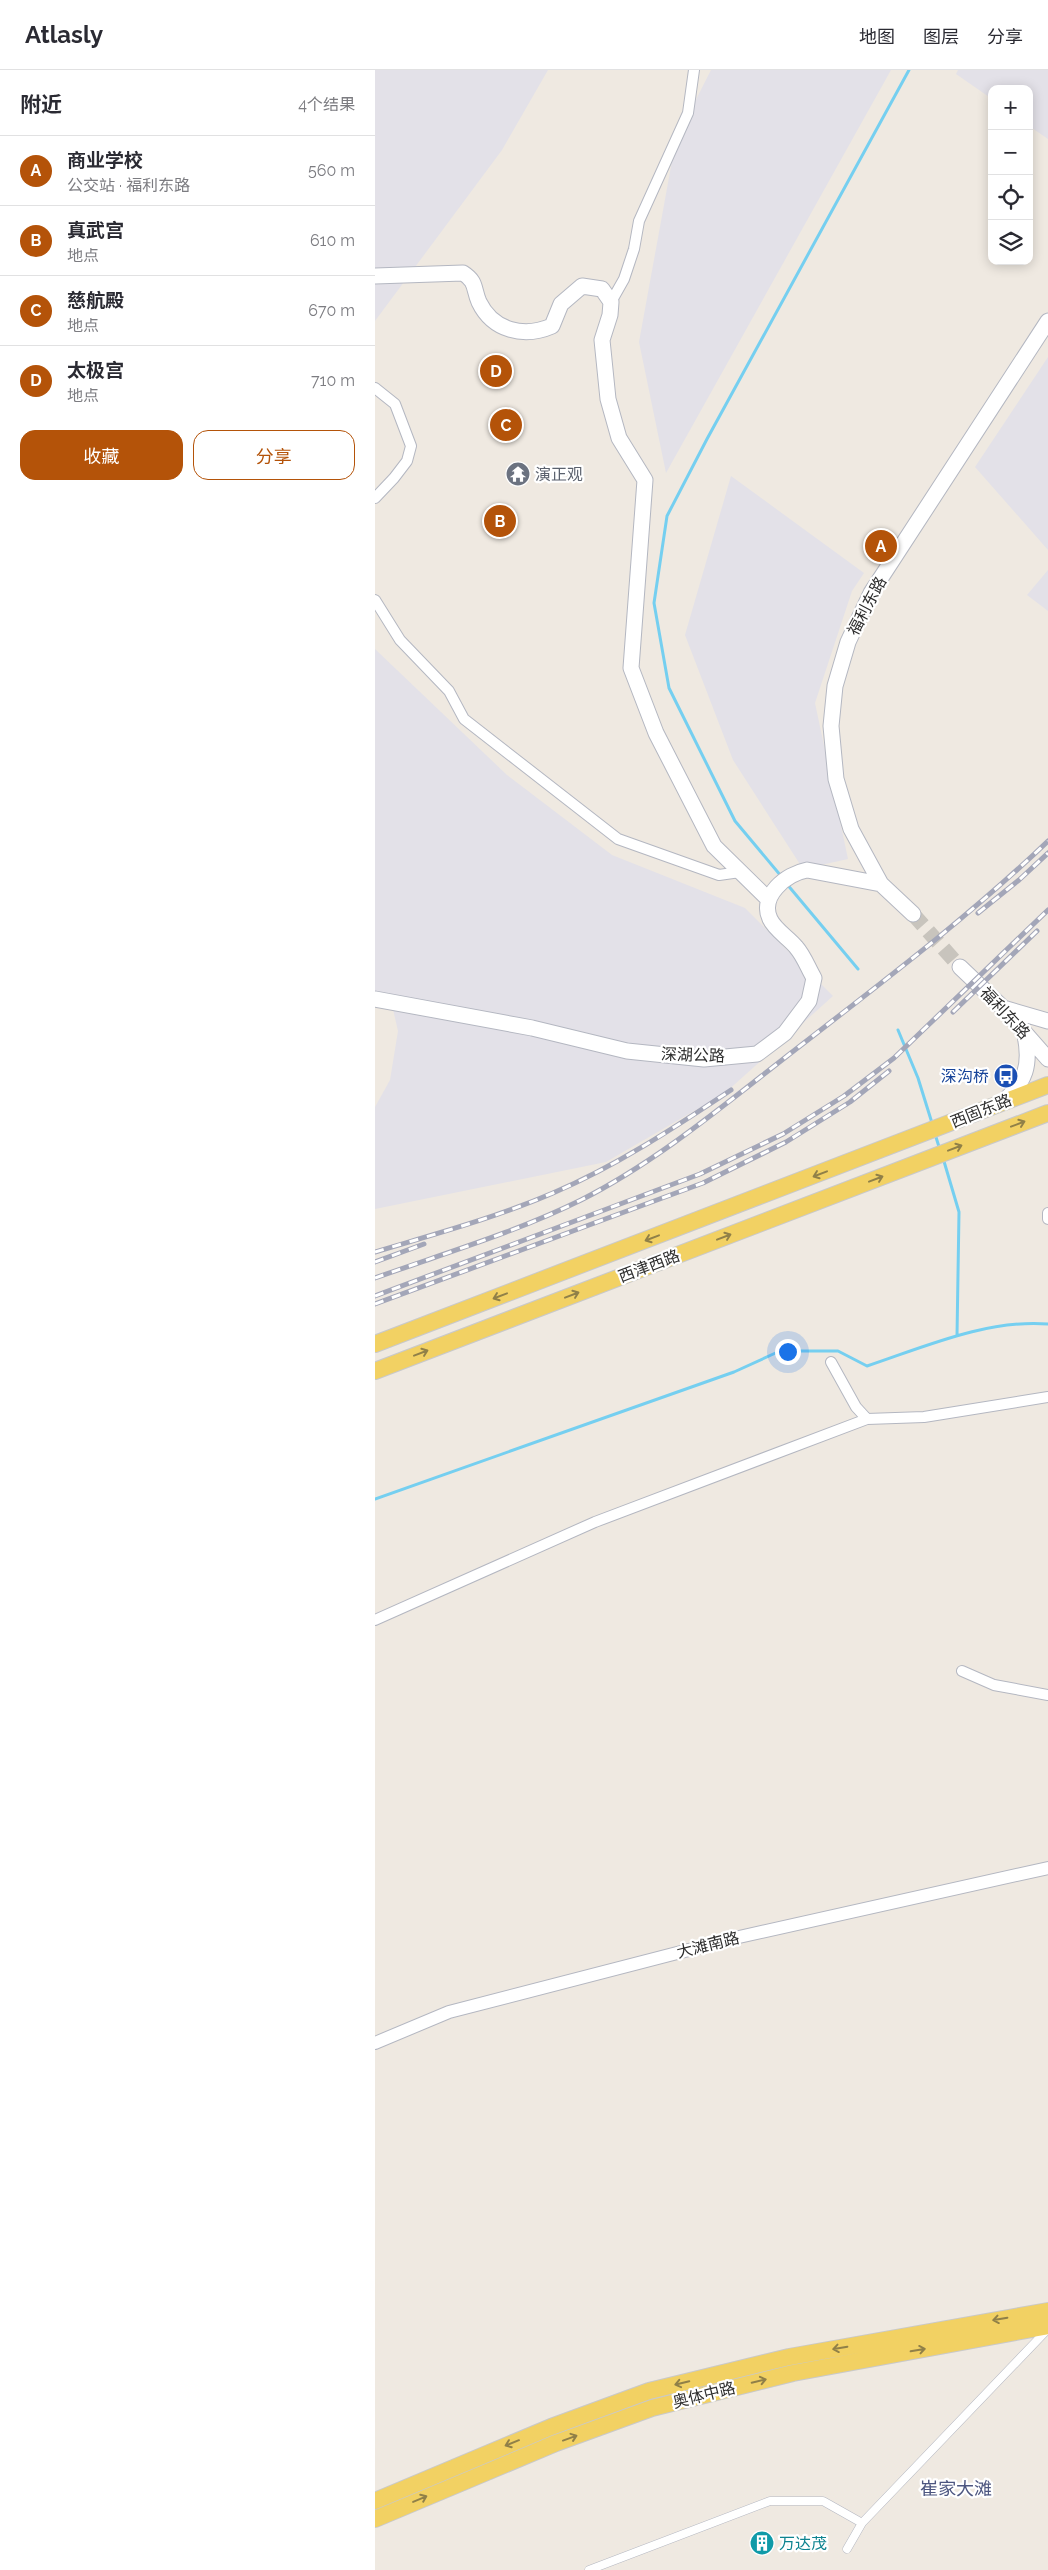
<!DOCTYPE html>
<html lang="zh">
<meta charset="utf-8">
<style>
:root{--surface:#fff;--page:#f7f7f7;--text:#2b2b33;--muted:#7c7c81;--line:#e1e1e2;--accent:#b45309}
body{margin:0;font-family:Raleway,"Noto Sans SC",sans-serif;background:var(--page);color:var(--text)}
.controls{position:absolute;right:15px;top:15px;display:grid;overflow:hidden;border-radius:10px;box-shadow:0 2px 12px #0003}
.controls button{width:45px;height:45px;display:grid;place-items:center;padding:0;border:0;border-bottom:1px solid var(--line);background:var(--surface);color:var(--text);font:25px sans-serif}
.you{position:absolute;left:412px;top:1281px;width:18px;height:18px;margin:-12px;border:4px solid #fff;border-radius:50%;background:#1a73e8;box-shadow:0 0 0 8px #1a73e833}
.badge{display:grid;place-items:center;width:32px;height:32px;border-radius:50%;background:var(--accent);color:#fff;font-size:16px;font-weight:700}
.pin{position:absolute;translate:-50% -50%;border:2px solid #fff;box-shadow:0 1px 5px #0006}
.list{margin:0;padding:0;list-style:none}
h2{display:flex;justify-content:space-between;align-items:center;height:65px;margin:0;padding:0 20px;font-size:21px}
h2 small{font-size:16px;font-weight:400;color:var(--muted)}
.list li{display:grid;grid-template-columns:32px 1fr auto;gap:15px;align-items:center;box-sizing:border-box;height:70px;padding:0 20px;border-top:1px solid var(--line)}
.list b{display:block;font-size:19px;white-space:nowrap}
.list p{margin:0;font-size:16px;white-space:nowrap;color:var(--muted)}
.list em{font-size:16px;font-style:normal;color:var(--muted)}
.actions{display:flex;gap:10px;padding:15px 20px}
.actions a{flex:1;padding:11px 0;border:1px solid var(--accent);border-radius:15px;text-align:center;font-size:18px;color:var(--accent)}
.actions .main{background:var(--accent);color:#fff}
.icon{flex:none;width:28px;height:28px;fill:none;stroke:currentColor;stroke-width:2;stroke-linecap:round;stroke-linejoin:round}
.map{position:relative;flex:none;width:673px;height:2500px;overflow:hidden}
header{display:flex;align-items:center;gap:30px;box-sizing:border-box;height:70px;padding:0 25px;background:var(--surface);border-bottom:1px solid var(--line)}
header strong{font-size:24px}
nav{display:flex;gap:28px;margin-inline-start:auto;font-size:18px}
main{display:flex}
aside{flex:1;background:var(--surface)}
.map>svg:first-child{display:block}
.industrial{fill:#e3e1e8}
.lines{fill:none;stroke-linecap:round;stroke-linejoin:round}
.stream{stroke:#75cff0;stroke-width:3}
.secondary-tunnel{stroke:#c8c4bd;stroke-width:15;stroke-dasharray:15 8;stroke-linecap:butt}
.pedestrian-casing{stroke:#b4b7c1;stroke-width:9}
.minor-casing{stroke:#b4b7c1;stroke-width:12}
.tertiary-casing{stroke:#b4b7c1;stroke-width:14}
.secondary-casing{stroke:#b4b7c1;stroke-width:17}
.primary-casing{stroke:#c9c9c9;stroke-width:18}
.pedestrian{stroke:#fff;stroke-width:8}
.minor{stroke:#fff;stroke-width:10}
.tertiary{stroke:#fff;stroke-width:12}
.secondary{stroke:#fff;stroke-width:15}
.primary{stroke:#f2d163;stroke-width:16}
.rail-casing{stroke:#a3a6b8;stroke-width:5}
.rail{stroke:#fff;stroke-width:3;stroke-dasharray:9;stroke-linecap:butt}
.oneway{stroke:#908048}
.labels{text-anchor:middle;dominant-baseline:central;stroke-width:4.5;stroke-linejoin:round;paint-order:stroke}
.worship-label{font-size:16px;fill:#5b616d;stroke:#fff;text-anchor:start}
.street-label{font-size:16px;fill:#2e2e2e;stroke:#fff}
.transit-label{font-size:16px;fill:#164399;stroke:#fff;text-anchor:end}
.culture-label{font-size:16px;fill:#0d838f;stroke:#fff;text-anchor:start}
.neighbourhood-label{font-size:18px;fill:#4d5680;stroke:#fff}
</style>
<header>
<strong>Atlasly</strong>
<nav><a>地图</a><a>图层</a><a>分享</a></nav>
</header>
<main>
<aside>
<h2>附近<small>4个结果</small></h2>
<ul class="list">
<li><span class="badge">A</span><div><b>商业学校</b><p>公交站 · 福利东路</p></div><em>560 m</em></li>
<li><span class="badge">B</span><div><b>真武宫</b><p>地点</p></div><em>610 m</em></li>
<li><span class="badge">C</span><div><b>慈航殿</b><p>地点</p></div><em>670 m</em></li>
<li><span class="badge">D</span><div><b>太极宫</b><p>地点</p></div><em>710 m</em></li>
</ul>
<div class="actions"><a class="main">收藏</a><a>分享</a></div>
</aside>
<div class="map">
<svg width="673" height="2500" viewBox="0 0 673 2500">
<rect width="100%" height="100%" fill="#efe9e1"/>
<path class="industrial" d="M0 0H173L127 80 0 251Z
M336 0H516L291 403 264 272 301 69Z
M583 0H673V69L654 56V19H617V29L581 4Z
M673 287V480L600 397Z
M356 406 489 503 477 521 440 633 473 789 428 799 358 690 310 565Z
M673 500V541L652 525Z
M0 579 132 705 237 785 370 838 458 926 350 1023 231 1092 0 1139V1037L15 1010 23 961 15 926 0 925Z"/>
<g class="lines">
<path class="stream" d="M406 806 360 751 294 618 279 533 292 446 332 369 534 0
M411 813 483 899
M523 960 543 1008 557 1053
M560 1064 565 1080
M568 1088 584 1142 582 1266
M0 1429 359 1302 405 1281H463L492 1296C549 1277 612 1249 673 1254"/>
<path class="secondary-tunnel" d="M538 844 585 897"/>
<defs>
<path id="pedestrian" d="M472 2479 487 2453 673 2259
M214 2500 395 2431H448L487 2453"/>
<path id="minor" d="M236 232 249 209 259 179 264 151 313 43 319 0
M0 318 20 334 36 376 32 391 19 408 0 428
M0 530 25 570 74 621 89 649 243 769 344 805 365 802
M673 1143V1149
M456 1292 481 1337 492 1349
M0 1550 220 1452 492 1349 549 1347 673 1327
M587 1601 619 1615 673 1625"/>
<path id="tertiary" d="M0 1973 74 1942 364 1867 673 1798"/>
<path id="secondary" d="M0 206 88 203C102 212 98 218 104 232 118 261 149 268 177 256L186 234 207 216 227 219 236 232 235 245 227 270 233 329 244 368 270 410 256 598 281 663 339 776 394 830
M538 844 506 814 476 759 461 709 456 656 460 616 473 572 496 523 673 251
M585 897 628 938 673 989
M0 929 157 958 252 981 329 989 382 984 410 963 434 931 439 908C433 898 429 886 421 877 414 868 400 860 395 849 384 826 411 804 432 800L506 814
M628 938 673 951
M628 1032C651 1011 656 995 650 965"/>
<path id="primary" d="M0 1274 673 1015
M0 1301 673 1043
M0 2431 176 2357 274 2321 414 2287 673 2241
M0 2449 181 2373 277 2338 418 2303 673 2256"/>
</defs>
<use href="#pedestrian" class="pedestrian-casing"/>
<use href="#minor" class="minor-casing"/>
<use href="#tertiary" class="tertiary-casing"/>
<use href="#secondary" class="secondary-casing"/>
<use href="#primary" class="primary-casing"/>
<use href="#pedestrian" class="pedestrian"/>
<use href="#minor" class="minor"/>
<use href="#tertiary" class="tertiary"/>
<use href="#secondary" class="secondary"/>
<use href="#primary" class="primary"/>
<defs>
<path id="rail" d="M603 843 644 810 673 783
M578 942 662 861
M0 1182C60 1164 120 1148 178 1123 241 1096 299 1058 356 1020
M0 1192 49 1174
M0 1208C67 1184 142 1162 206 1130 285 1090 355 1030 425 976 510 910 596 845 673 771
M0 1226 325 1104 408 1064 469 1026 519 988 673 840
M0 1234 328 1113 411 1072 475 1032 514 1001"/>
</defs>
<use href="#rail" class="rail-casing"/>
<use href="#rail" class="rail"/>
</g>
<defs><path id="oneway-shaft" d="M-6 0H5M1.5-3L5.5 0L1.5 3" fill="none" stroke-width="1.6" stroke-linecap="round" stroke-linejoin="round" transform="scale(1.25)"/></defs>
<g class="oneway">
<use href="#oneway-shaft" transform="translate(643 1054) rotate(-21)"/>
<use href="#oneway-shaft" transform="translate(580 1078) rotate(-21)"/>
<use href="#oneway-shaft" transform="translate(445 1104) rotate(159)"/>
<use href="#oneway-shaft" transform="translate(501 1109) rotate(-21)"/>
<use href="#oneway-shaft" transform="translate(349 1167) rotate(-21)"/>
<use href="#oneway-shaft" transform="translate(277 1168) rotate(159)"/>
<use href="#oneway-shaft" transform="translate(197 1225) rotate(-21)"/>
<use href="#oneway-shaft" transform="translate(125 1226) rotate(159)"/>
<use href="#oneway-shaft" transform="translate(46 1283) rotate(-21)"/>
<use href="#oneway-shaft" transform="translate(625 2249) rotate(170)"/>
<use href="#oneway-shaft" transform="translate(465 2278) rotate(170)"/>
<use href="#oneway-shaft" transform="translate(543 2280) rotate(-10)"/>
<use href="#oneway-shaft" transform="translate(384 2311) rotate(-14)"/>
<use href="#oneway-shaft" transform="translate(307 2313) rotate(166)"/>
<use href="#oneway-shaft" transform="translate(195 2368) rotate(-20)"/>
<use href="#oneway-shaft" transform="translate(137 2373) rotate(158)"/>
<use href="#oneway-shaft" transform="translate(45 2429) rotate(-23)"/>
</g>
<defs>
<symbol id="temple-disc" viewBox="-11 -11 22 22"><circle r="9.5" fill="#6b7280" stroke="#fff"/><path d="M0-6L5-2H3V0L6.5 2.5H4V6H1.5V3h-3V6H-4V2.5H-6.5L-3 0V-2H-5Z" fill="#fff"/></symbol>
<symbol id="bus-disc" viewBox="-11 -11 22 22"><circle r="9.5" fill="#1a4fb4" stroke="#fff"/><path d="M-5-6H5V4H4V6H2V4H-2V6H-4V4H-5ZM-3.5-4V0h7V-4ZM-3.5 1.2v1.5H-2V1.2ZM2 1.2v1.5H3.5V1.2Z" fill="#fff"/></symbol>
<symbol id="building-disc" viewBox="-11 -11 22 22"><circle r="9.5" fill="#0f9aa8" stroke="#fff"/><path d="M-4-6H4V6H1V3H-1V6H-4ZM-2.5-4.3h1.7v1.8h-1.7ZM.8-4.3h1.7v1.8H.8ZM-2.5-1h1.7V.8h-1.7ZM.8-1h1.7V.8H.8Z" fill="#fff"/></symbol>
</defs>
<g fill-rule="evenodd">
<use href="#temple-disc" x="129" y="390" width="28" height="28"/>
<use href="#bus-disc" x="617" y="992" width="28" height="28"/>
<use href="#building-disc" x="373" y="2459" width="28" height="28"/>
</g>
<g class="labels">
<g class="worship-label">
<text x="160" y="404">演正观</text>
</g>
<g class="street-label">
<text transform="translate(492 536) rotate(-62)">福利东路</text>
<text transform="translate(630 943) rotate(47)">福利东路</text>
<text transform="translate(318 985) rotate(2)">深湖公路</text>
<text transform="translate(606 1041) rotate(-22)">西固东路</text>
<text transform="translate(274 1196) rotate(-21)">西津西路</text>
<text transform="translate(333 1875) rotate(-14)">大滩南路</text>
<text transform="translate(329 2325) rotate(-14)">奥体中路</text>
</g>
<g class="transit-label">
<text x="614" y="1006">深沟桥</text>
</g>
<g class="culture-label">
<text x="404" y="2473">万达茂</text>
</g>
<g class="neighbourhood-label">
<text x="581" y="2418">崔家大滩</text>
</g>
</g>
</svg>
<div class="controls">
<button>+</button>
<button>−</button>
<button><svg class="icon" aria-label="locate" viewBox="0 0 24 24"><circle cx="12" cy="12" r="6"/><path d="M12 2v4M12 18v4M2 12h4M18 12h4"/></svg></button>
<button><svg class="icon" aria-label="layers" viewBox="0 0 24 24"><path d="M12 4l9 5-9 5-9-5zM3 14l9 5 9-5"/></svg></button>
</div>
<div class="you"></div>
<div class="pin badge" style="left:506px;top:476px">A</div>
<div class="pin badge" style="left:125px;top:451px">B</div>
<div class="pin badge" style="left:131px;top:355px">C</div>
<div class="pin badge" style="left:121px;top:301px">D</div>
</div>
</main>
